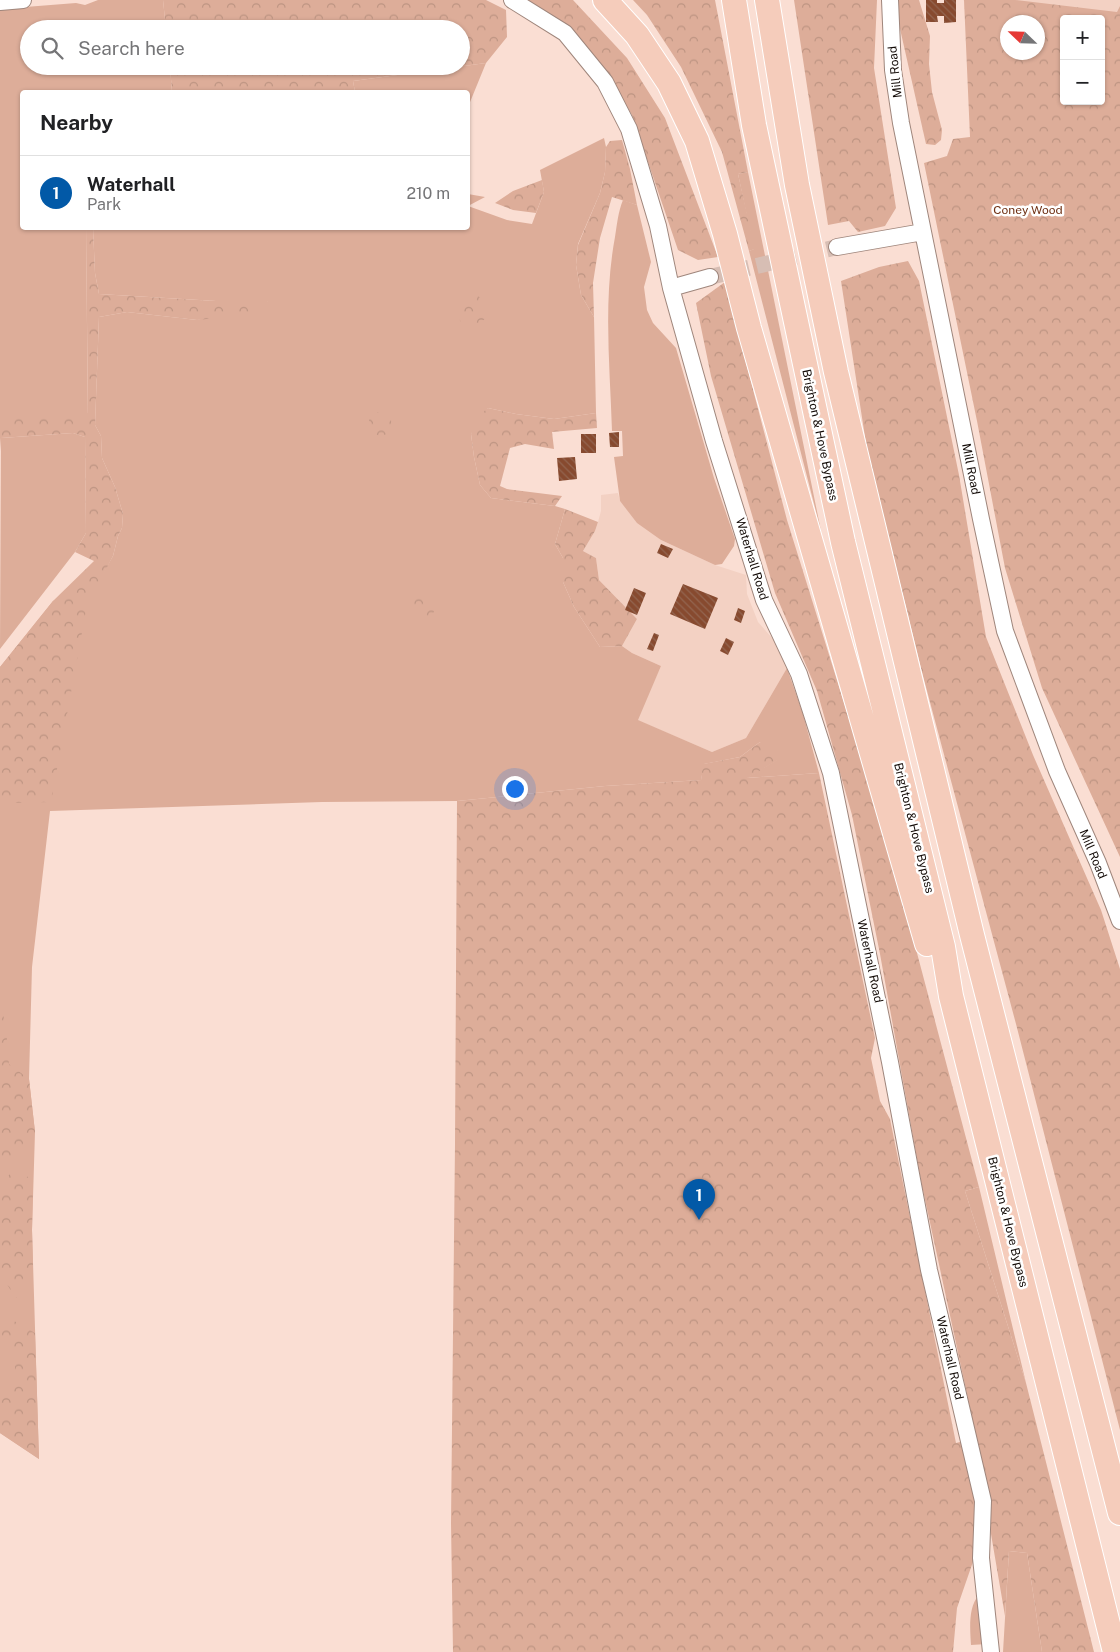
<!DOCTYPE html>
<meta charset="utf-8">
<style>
:root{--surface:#fff;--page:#f6f6f6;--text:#202124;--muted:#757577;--line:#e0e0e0;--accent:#0259a7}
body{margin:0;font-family:"Public Sans",sans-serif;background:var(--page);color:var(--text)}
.controls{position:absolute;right:15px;top:15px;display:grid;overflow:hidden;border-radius:5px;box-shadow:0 1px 4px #0004}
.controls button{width:45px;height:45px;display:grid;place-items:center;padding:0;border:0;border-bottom:1px solid var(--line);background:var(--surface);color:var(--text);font:25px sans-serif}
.compass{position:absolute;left:1000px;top:15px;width:45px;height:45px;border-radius:50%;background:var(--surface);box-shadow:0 1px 4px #0004;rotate:293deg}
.you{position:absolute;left:514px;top:788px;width:18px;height:18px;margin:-12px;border:4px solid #fff;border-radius:50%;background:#1a73e8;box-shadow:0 0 0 8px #1a73e833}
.badge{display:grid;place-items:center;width:32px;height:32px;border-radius:50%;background:var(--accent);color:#fff;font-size:16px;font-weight:700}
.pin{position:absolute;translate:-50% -41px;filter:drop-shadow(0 1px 2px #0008)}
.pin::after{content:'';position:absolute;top:26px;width:18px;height:15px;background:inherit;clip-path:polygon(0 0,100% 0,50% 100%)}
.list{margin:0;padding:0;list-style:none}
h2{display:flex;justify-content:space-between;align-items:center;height:65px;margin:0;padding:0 20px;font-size:21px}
h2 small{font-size:16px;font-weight:400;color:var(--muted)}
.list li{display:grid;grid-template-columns:32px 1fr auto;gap:15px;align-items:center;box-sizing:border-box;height:75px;padding:0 20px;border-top:1px solid var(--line)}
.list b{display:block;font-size:19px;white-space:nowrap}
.list p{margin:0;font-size:16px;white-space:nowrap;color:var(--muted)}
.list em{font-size:16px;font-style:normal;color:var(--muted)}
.icon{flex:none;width:28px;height:28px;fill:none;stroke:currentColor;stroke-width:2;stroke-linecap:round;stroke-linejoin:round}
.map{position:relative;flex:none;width:1120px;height:1652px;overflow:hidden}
.search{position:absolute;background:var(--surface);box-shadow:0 1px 4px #0004;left:20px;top:20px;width:450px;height:55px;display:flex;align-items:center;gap:12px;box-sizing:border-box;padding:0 18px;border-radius:28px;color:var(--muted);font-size:19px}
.panel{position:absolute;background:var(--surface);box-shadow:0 1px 4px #0004;left:20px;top:90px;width:450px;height:140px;border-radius:5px}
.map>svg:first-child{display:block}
.built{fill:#f3d1c3}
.grass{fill:#ddad99}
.forest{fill:url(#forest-crowns);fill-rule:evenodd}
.building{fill:url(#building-back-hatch)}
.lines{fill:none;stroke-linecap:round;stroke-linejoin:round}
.minor-tunnel{stroke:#d7beb4;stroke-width:16;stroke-dasharray:16 8;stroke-linecap:butt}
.minor-casing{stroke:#9f867c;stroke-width:18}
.highway-casing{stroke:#fff;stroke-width:26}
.minor{stroke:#fff;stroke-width:16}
.highway{stroke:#f5ccbb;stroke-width:24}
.labels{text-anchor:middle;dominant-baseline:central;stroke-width:5;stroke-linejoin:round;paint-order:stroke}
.street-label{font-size:12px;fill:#130b07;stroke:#fff}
.park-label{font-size:12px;fill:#6e2f12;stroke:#fff}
</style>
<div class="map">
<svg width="1120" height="1652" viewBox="0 0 1120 1652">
<defs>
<pattern id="forest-crowns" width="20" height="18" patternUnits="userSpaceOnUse" patternTransform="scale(1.25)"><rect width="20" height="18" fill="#ddad99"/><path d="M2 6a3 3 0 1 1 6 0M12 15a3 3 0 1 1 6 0" fill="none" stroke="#bd9482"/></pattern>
<pattern id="building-back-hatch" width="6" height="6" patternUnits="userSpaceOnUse" patternTransform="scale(1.25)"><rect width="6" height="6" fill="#874a2f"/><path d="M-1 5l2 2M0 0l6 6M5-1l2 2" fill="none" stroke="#936550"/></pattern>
</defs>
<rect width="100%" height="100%" fill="#faded3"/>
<path class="built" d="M963 0H1120V27L1101 19 1042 17 964 9 965 1Z
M618 493 620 501 661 540 715 565 746 575 747 594 758 622 779 646 787 668 746 738 712 752 637 720 661 666 632 653 622 646 637 619 599 580 596 558 583 551 595 531 598 522 601 511V495Z"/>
<path class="grass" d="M98 0H163L166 29H29V66H170L172 92H22V228H86L88 423 0 424V9L76 3 85 5Z
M486 63 468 107V92H355L353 81Z
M604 138 606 147 605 172 600 193 578 244 576 265 581 295 594 317 596 413 554 419 516 414 488 408 471 434 474 457 480 485 491 498 555 506 565 509 555 544 563 558V582L574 607 600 647 622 646 632 653 661 666 638 720 712 752 746 738 787 668 803 714 819 773 746 778 777 760 760 742 740 757 704 764 701 780 605 786 457 801 322 802 50 811 32 967 29 1079 35 1132 32 1230 39 1459 0 1433V667L53 601 102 575 113 556 118 536 122 528 123 514 115 487 102 458 101 436 95 425 99 317 127 312 197 320 268 301H216L99 294 95 273 93 228H468V194L485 197 468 206 507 220 532 224 544 192 540 170Z
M748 172 821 531 749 251 754 249 738 174Z
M623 200 637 205 651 262 644 287 647 310 653 323 676 348 714 478 735 539 734 546 722 564 715 565 661 540 637 523 620 501 614 457 623 456 622 431H612C610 367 603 301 615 237 617 225 618 212 623 200Z
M73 433 85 437 86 533 75 552 0 649 1 438Z
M979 1187 1026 1383 965 1191Z
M1009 1551 1027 1553 1042 1652H1003Z
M979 1595 987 1644 971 1645C970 1629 968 1607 979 1595Z"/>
<path class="forest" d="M163 0H486L506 10 507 37 486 63 353 81 355 92H172L170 66H461V29H166Z
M521 0H573L627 58 665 118 718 257 698 260 678 250 632 115 604 69Z
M633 0H715L748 172 738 174 755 249 749 251 722 152 681 67 647 15Z
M794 0H877L874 68 896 208 885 226 858 232 849 221 828 225Z
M895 0H919L930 36 929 64 932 92 942 130 941 140 935 145 926 144 896 11Z
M964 0H1015L1117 12 1120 6V857L1042 688 1005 568 977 421 924 163 947 156 953 139 970 137ZM1064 19H1101V101H1064ZM1008 22H1038V52H1008Z
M622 140 630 169 637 205 612 197 600 238 593 283 594 317 581 295 576 265 578 245 600 193 605 172 606 147 610 141Z
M542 180 544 192 536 213 513 210 495 203 513 191Z
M86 228H93L95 273 99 294 216 301H268L255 314 197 320 127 312 99 317 95 425 101 436 102 458 115 487 123 514 122 528 118 536 113 556 87 605 51 802 0 803V667L53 601 94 561 75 552 86 533 85 437 73 433 1 438 0 451V417L88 413Z
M908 261 919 281 959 475 986 637 1033 755 1101 910 1120 969V1430L1016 1024 923 676 867 450 841 281 879 267Z
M725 282 787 520 860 754 917 953 979 1187 965 1191 1026 1383 1094 1652H1042L1027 1553 1009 1551 1005 1616 991 1534 987 1487 921 1181 880 954 852 815 817 691 775 593 711 376 696 303Z
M477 295 485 302 486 318 472 329 460 321 459 308 465 298Z
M488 408 516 414 554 419 596 413 597 428 552 432 554 449 525 444 510 448 500 486 507 489 562 496 555 506 491 498 480 485 474 457 471 434 476 418Z
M379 412 388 414 391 420 392 431C382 437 379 438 370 430L369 420 372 415Z
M565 509 598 522 595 531 583 551 596 558 599 580 637 619 622 646 600 647 574 607 563 582V558L555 544Z
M429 594 434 601V612L425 620C416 618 413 610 411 603L414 596Z
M760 742 772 746 778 760 747 778 819 773 875 1038 871 1058 880 1101 890 1119 956 1443 964 1441 975 1494 976 1553 957 1608 953 1652H453L451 1523 455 1144 457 801 605 786 701 780 703 764 740 757Z
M0 999 6 1028 9 1064 29 1079 35 1132 11 1158 0 1159Z
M14 1168 25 1174 33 1183 32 1230 33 1267 16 1298 0 1274V1200L6 1179Z
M9 1318 35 1333 39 1459 0 1433V1395L14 1380 16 1354 2 1338 1 1327Z"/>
<path class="building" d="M926 0H937V3H944V0H956V22L944 23V16H937L938 22H926Z
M619 432V447H610L609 433Z
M581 434H596V453H581Z
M575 457 577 479 559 481 557 458Z
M661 544 673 549 668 558 657 553Z
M683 584 718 598 705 629 670 614Z
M634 588 646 593 637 615 625 610Z
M738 608 745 611 741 623 734 620Z
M654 633 659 635 653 651 647 649Z
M726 638 734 642 728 655 720 651Z"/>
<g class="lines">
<path class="minor-tunnel" d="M710 277 837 247"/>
<defs>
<path id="minor" d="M512 0 565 33 605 82 629 129 658 226 671 288 714 441 764 600 799 674 831 773 890 1062 929 1270 983 1501 981 1558 991 1652
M890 0 893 70 901 123 981 519 1005 631 1057 771 1098 863 1120 921
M0 2 23 0
M837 247 923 232
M671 288 710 277"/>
<path id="highway" d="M605 0 637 35 669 83 697 141 725 234 749 328 927 944
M734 0 754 125 843 542 943 947 951 996 1115 1652
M767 0 797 185 836 372 972 935 1120 1513"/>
</defs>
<use href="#minor" class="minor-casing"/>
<use href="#highway" class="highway-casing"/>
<use href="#minor" class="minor"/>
<use href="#highway" class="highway"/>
</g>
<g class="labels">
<g class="street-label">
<text transform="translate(895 72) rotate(-96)">Mill Road</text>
<text transform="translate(820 435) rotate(78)">Brighton &amp; Hove Bypass</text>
<text transform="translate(971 469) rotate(79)">Mill Road</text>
<text transform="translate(752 559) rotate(73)">Waterhall Road</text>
<text transform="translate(914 828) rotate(76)">Brighton &amp; Hove Bypass</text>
<text transform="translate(1093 854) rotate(67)">Mill Road</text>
<text transform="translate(870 961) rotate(78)">Waterhall Road</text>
<text transform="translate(1008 1222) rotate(76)">Brighton &amp; Hove Bypass</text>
<text transform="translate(950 1358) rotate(77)">Waterhall Road</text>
</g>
<g class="park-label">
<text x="1028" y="210">Coney Wood</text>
</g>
</g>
</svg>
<div class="controls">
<button>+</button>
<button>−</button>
</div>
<svg class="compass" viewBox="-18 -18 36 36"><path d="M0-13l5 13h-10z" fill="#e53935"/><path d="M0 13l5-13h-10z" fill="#757577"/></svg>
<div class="you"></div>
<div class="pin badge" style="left:699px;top:1220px">1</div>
<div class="search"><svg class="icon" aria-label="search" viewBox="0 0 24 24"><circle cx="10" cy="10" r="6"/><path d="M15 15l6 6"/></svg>Search here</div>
<section class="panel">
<h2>Nearby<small></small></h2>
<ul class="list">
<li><span class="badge">1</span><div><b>Waterhall</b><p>Park</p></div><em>210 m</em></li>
</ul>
</section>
</div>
